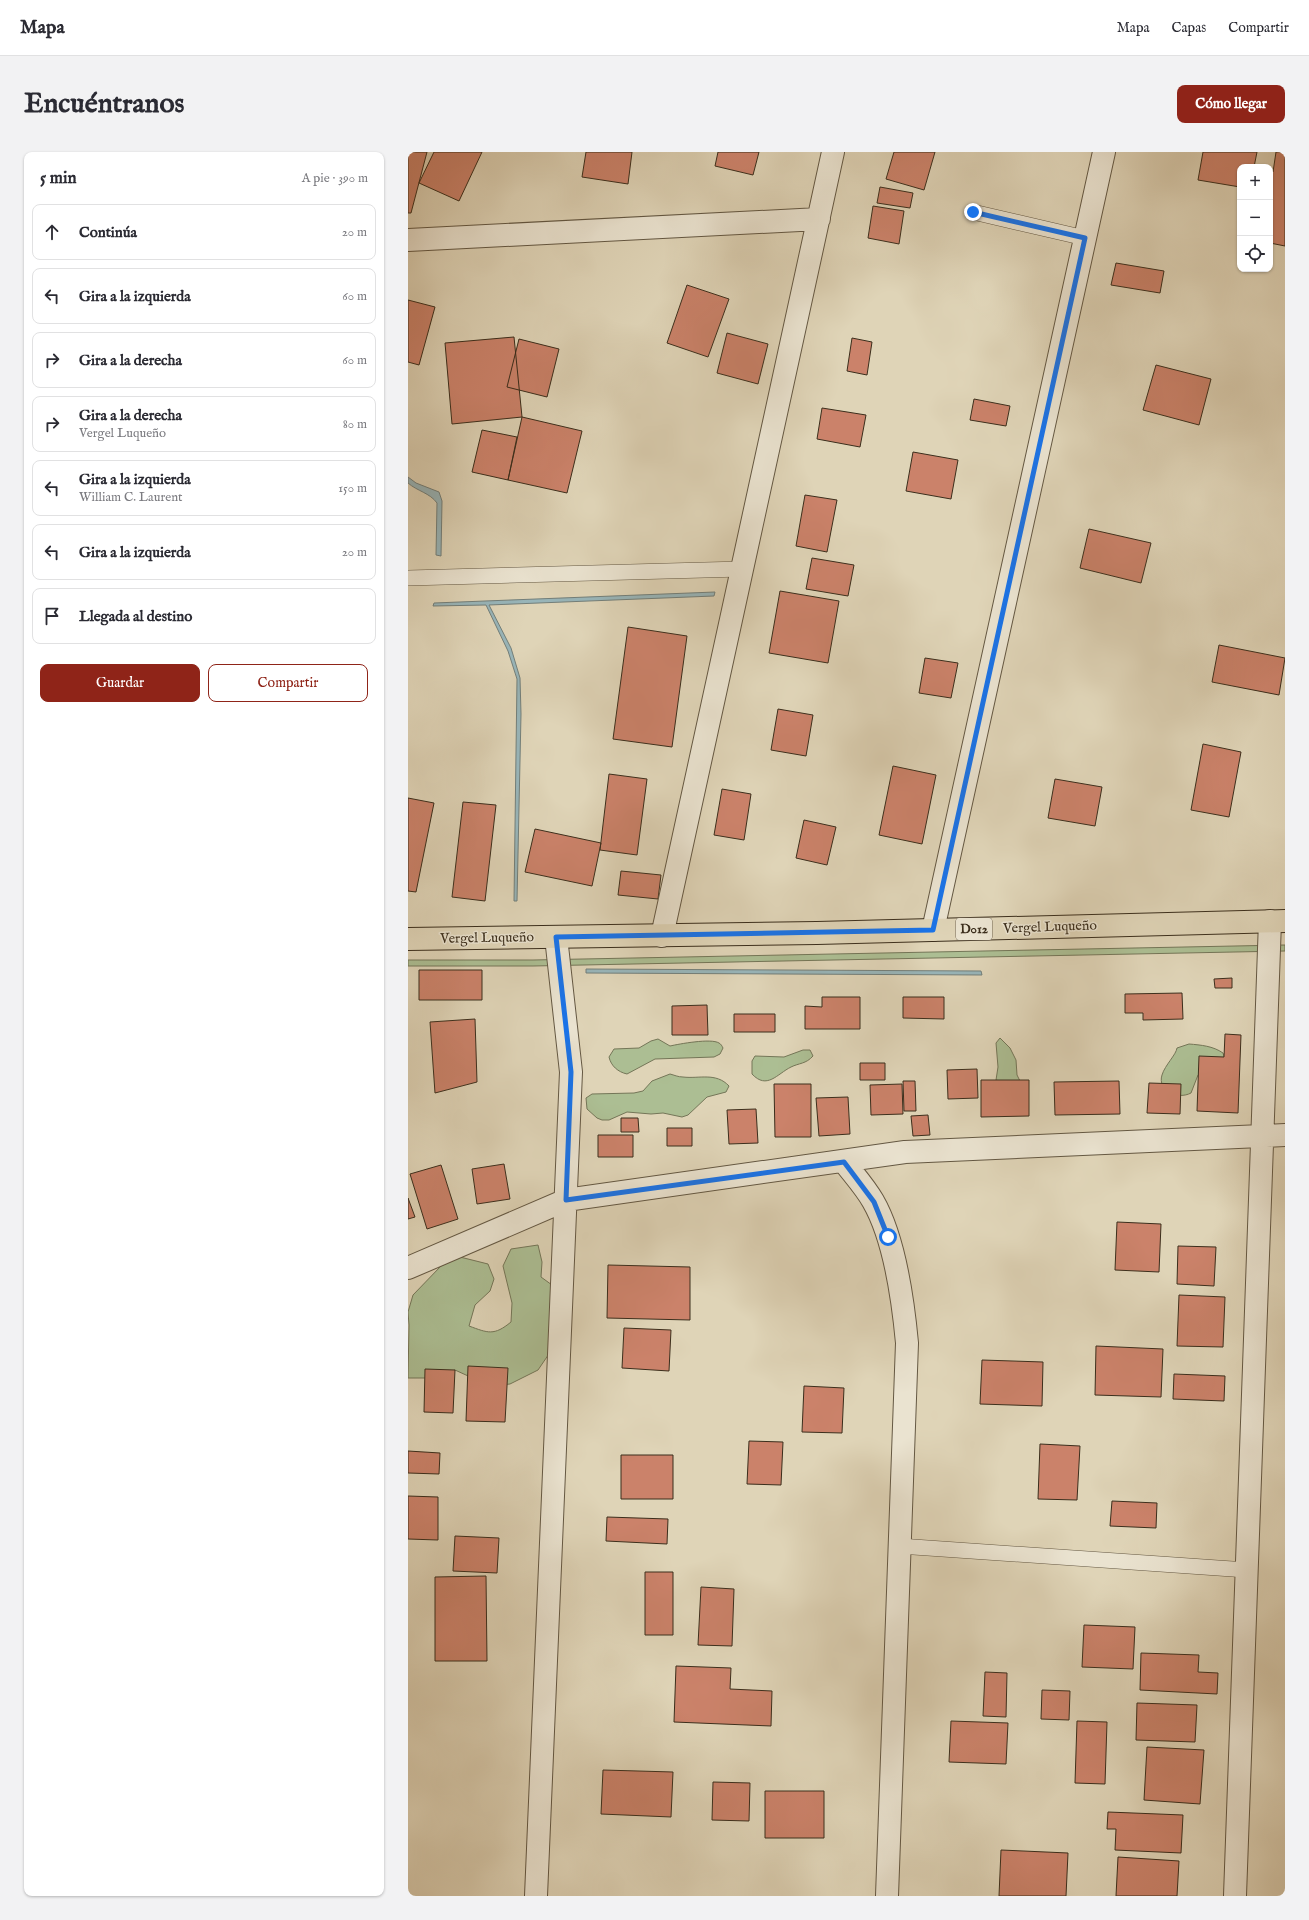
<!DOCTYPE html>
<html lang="es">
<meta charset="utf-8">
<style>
:root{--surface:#fff;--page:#f2f2f3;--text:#2b2b33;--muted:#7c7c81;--line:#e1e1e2;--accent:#8f2418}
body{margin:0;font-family:"IM FELL English",serif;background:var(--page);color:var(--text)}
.controls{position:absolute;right:12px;top:12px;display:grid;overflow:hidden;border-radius:8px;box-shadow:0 1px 3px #0004}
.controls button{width:36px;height:36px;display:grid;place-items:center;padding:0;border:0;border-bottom:1px solid var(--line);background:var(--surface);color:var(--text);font:20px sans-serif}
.stop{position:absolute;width:12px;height:12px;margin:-9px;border:3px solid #1a73e8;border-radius:50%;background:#fff}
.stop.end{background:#1a73e8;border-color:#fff;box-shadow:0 1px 4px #0008}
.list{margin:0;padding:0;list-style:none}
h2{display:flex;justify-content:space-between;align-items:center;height:52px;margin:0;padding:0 16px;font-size:17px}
h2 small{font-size:13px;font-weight:400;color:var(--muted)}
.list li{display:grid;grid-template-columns:26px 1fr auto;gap:12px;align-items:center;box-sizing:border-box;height:56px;margin:0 8px 8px;padding:0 8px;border:1px solid var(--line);border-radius:8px}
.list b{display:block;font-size:15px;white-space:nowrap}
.list p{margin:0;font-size:13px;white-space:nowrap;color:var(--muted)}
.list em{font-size:13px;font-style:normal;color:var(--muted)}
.actions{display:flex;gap:8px;padding:12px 16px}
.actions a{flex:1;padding:9px 0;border:1px solid var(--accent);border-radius:8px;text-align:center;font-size:14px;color:var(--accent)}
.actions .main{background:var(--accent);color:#fff}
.icon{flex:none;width:22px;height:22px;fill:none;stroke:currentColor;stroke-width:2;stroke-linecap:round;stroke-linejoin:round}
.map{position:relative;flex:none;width:877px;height:1744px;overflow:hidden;border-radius:8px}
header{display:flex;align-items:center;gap:24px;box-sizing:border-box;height:56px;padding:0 20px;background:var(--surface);border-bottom:1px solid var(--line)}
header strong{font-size:19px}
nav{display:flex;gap:22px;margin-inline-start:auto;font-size:14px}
.intro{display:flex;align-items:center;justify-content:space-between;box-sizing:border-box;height:96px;padding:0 24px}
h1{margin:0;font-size:28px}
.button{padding:10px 18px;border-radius:8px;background:var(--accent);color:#fff;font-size:14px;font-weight:700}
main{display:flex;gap:24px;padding:0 24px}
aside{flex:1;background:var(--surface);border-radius:8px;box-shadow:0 1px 3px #0004}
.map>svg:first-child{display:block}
.green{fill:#acbe93;stroke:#747658}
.water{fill:#98b5b9;stroke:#737f7a}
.building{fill:#cb826a;stroke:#3b2e1c}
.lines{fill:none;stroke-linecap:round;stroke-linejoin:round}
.lane-casing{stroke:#645843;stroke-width:16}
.street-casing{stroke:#645843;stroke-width:24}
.primary-casing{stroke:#3b2e1c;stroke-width:24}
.lane{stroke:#eae3d0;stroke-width:15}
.street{stroke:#eae3d0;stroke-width:22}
.primary{stroke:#dfd4b7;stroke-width:22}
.route{stroke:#1a73e8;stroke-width:5}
.labels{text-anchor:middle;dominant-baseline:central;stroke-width:3;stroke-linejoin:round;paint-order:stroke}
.shield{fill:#eae3d0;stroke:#706452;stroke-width:1}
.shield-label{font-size:13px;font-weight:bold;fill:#3b2e1c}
.street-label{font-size:14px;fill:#3b2e1c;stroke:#eae3d0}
</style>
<header>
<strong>Mapa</strong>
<nav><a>Mapa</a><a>Capas</a><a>Compartir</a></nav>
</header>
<div class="intro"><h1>Encuéntranos</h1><a class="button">Cómo llegar</a></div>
<main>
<aside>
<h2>5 min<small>A pie · 390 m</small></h2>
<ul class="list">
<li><svg class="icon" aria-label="ahead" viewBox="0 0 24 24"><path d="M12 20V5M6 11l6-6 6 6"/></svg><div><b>Continúa</b></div><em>20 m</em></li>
<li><svg class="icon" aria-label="left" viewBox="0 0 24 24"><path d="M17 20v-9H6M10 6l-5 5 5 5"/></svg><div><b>Gira a la izquierda</b></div><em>60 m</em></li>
<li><svg class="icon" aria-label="right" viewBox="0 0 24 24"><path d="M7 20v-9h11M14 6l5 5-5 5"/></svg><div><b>Gira a la derecha</b></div><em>60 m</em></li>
<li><svg class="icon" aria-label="right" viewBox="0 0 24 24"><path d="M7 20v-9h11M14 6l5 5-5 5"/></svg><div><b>Gira a la derecha</b><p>Vergel Luqueño</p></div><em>80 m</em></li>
<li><svg class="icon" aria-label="left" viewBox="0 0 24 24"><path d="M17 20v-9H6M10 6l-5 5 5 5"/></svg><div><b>Gira a la izquierda</b><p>William C. Laurent</p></div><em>150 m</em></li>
<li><svg class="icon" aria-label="left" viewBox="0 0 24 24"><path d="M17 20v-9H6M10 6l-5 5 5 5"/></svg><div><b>Gira a la izquierda</b></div><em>20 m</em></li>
<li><svg class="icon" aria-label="arrive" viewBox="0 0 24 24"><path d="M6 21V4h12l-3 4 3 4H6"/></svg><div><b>Llegada al destino</b></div></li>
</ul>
<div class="actions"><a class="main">Guardar</a><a>Compartir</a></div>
</aside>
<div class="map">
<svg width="877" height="1744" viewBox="0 0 877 1744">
<rect width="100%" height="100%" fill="#dfd4b7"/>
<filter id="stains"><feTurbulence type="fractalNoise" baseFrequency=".005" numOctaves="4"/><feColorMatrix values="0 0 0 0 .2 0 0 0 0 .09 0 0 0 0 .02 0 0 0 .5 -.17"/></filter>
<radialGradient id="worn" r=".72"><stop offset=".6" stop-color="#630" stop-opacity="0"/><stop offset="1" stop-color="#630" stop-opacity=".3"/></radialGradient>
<path class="green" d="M877 793V799L125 814H0V808H125Z
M592 886 602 896 608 908 609 923 615 935 588 928 590 915 588 891Z
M250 887 262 894C271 892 303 886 311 891 313 892 314 894 315 896L312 902 306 905 247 907 219 922C210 920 203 914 201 905L206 897 231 896 243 889Z
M781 892C793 893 805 894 815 901L817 908 790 923 783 941C770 948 749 939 754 923 757 913 768 903 769 896Z
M395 898H402L405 904C398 912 391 911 383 915 369 922 359 938 344 922V909L347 904 376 905Z
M262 922C266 923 270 925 275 925 291 927 308 920 321 934L318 940 299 945 280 963 274 965 255 961 243 962 219 960 201 968H194L189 966 179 957 178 946 184 942 226 941 235 939 244 929Z
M130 1093 134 1110 133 1125 144 1133 145 1196 130 1218 102 1232 82 1234 47 1218 21 1226H0L1 1173 0 1160 5 1143 33 1114 52 1105 80 1112 86 1127 82 1139 67 1153 61 1174C80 1181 86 1184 103 1170L104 1151 95 1114 103 1097Z"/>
<path class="water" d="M0 325 8 331 31 340 34 349 33 404 28 403 29 351C22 341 9 339 0 331Z
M307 440 306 444 81 453 103 496 112 526 113 562 109 749H106L109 527 100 499 78 453 25 454 26 451Z
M178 817 573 819 574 823 178 821Z"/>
<path class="building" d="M0 0H19L3 61H0Z
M26 0H74L51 49 11 31Z
M178 0H224L220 32 174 25Z
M310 0H351L345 23 307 14Z
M486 0H527L516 38 478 27Z
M795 0H849L846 15H832V35L790 28Z
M868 0H877V94L862 91V20H865Z
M472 35 505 41 502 56 469 51Z
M465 54 496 59 491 92 460 86Z
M708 111 756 119 752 141 703 133Z
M279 133 321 147 300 205 259 191Z
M0 148 27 155 11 213 0 210Z
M319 181 360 192 350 232 309 221Z
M106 185 114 265 44 272 37 191Z
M444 186 464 190 459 223 439 219Z
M111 187 151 197 139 245 99 235Z
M748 213 803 227 791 273 735 258Z
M566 247 602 254 598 274 562 268Z
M414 256 458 263 452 295 409 287Z
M114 265 174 279 159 341 100 328Z
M74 278 109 285 100 328 64 320Z
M505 300 550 308 543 347 498 339Z
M397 343 429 348 419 400 388 394Z
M681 377 743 391 733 431 672 416Z
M404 406 446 413 440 444 398 437Z
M372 439 431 449 420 511 361 501Z
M220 475 279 484 264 595 205 587Z
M811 493 877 506 871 543 804 530Z
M517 506 550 511 543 546 511 541Z
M370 557 405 563 398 604 363 598Z
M795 592 833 600 821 665 783 658Z
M485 614 528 623 514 692 471 683Z
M201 622 239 627 229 703 192 698Z
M647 627 694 635 687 674 640 666Z
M314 637 343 642 336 688 306 683Z
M0 646 26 651 8 740 0 739Z
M55 650 88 653 77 749 44 745Z
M396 668 428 675 419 713 388 706Z
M127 677 193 691 184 734 117 720Z
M213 719 253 723 250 747 210 743Z
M11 818H74V848H11Z
M824 826V836H807L806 827Z
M774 841 775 867 735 868V861H717V842Z
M414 845H452V877H397V854L414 855Z
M495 845H536V867L495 866Z
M299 853 300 883H264V854Z
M326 862H367V880H326Z
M67 867 69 930 27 941 22 870Z
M817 882 833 883 830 961 789 959 791 904 816 905Z
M452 911H477V928H452Z
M569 917 570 946 540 947 539 918Z
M573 928H621V964L573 965Z
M495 929H507L508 959H496Z
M711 929 712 962 647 963 646 930Z
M741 931 773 932 772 962 739 961Z
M366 932H403V985H367Z
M494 932 495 962 463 963 462 933Z
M440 945 442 982 411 984 408 946Z
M348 957 350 991 321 992 319 958Z
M520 963 522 983 505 984 503 964Z
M213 966H230L231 980H213Z
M259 976H284V994H259Z
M190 983H225V1005H190Z
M96 1012 102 1047 69 1052 64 1017Z
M33 1013 50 1067 19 1077 2 1022Z
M0 1046 7 1065 0 1067Z
M709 1070 753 1072 751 1120 707 1118Z
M770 1094 808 1095 806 1134 769 1132Z
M200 1113 282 1115V1168L199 1166Z
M771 1143 817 1145 815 1195 769 1194Z
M216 1176 263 1178 261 1219 214 1216Z
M688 1194 755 1197 753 1245 687 1243Z
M574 1208 635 1210 634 1254 572 1252Z
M60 1214 100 1216 97 1270 58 1269Z
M17 1217 47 1218 45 1261 16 1260Z
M766 1222 817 1224 816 1249 765 1247Z
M396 1234 436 1236 434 1281 394 1280Z
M341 1289 375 1290 373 1333 339 1332Z
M632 1292 672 1294 669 1348 630 1347Z
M0 1299 32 1301 31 1322 0 1321Z
M213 1303H265V1347H213Z
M0 1344 30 1345V1388L0 1387Z
M704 1349 749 1351 748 1376 702 1374Z
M199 1365 260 1367 259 1392 198 1389Z
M47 1384 91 1386 89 1421 45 1419Z
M237 1420H265V1483H237Z
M78 1424 79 1509H27V1425Z
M293 1435 326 1437 324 1494 290 1493Z
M676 1473 727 1475 725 1517 674 1515Z
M733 1501 791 1503 790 1520 810 1521 809 1542 732 1538Z
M268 1514 323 1516 322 1537 364 1539 363 1574 266 1570Z
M577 1520 599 1521 598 1565 575 1564Z
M634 1538 662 1539 661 1568 633 1567Z
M729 1551 789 1553 787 1590 728 1588Z
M543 1569 600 1571 598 1612 541 1610Z
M669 1569 699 1570 697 1632 667 1631Z
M739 1595 796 1598 792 1652 736 1648Z
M195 1618 265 1620 263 1665 193 1662Z
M305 1630 342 1631 341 1669 304 1668Z
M357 1639H416V1686H357Z
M700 1660 775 1663 773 1701 707 1698 708 1677H699Z
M593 1698 660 1701 658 1744H591Z
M710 1705 771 1709 769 1744H708Z"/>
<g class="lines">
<defs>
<path id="lane" d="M565 60 677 86
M0 426 334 417
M491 1394 839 1418"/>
<path id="street" d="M0 88 411 67
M525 778 696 0
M254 784 425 0
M436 1010C446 1023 457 1035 465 1049 487 1087 495 1148 499 1191L479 1744
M0 1116 158 1048 497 1000 877 983
M128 1744 163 920 148 785
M827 1744 862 769"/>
<path id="primary" d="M0 787 409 781 877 769"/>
</defs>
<use href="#lane" class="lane-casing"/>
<use href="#street" class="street-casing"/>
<use href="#primary" class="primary-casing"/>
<use href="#lane" class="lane"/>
<use href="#street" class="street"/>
<use href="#primary" class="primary"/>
</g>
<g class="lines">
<path class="route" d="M480 1085 466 1050 436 1010 158 1048 163 920 148 785 525 778 677 86 565 60"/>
</g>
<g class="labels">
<rect class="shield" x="548" y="766" width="36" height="22" rx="3"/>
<g class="shield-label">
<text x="566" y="777">D012</text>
</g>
<g class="street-label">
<text transform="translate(642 775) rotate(-2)">Vergel Luqueño</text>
<text transform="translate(79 786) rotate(-1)">Vergel Luqueño</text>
</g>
</g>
<rect width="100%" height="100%" filter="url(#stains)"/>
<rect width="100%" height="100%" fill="url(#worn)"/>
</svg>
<div class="controls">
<button>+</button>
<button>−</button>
<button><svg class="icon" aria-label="locate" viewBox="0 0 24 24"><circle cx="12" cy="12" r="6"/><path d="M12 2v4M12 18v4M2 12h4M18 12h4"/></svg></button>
</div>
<div class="stop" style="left:480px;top:1085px"></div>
<div class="stop end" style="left:565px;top:60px"></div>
</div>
</main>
